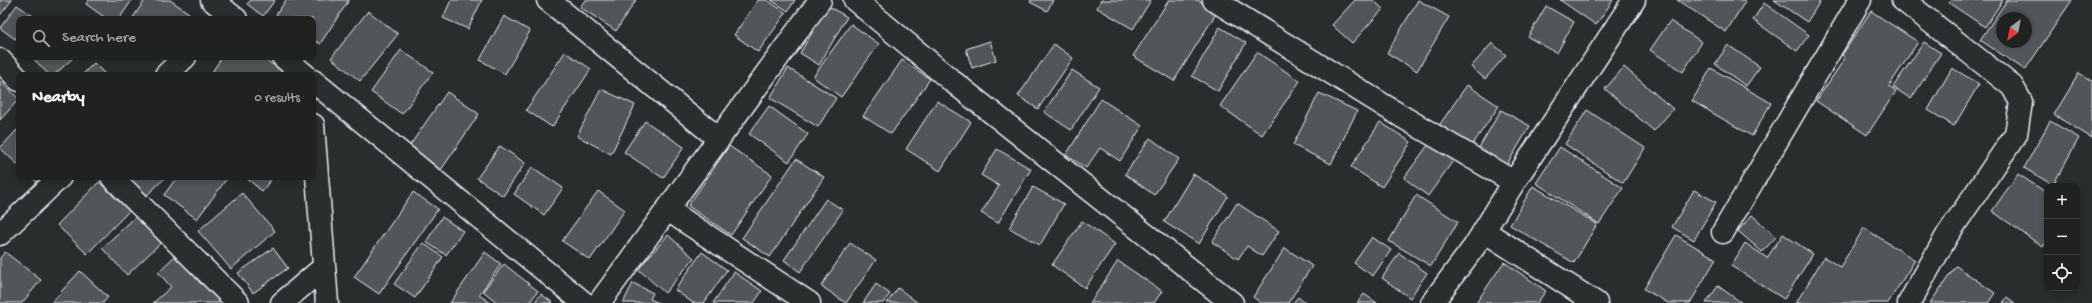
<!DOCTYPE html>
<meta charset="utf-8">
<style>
:root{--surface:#202222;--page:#2d2f2f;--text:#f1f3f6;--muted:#a2a4a5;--line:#3d3f40}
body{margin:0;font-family:"Gochi Hand",sans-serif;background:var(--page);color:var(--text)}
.controls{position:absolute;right:12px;bottom:12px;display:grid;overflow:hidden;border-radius:8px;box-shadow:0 2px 6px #0003}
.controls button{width:36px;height:36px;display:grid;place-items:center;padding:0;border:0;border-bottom:1px solid var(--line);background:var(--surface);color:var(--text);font:20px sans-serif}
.compass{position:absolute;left:1996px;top:12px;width:36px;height:36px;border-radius:50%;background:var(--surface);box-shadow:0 2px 6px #0003;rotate:212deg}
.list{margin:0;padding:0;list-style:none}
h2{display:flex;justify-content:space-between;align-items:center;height:52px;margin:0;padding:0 16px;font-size:17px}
h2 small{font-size:13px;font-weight:400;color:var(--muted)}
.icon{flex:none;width:22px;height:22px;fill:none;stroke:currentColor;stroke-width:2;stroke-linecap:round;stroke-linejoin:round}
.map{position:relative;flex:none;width:2092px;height:303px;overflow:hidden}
.search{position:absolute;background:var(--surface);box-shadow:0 2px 6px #0003;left:16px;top:16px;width:300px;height:44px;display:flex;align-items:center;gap:10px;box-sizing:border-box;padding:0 14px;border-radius:8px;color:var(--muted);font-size:15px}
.panel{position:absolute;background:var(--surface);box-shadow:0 2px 6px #0003;left:16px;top:72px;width:300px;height:108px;border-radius:8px}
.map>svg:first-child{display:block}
.building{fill:#535759;stroke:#e8f1f8;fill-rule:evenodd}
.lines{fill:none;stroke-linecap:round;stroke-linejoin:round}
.minor-casing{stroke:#e8f1f8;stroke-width:25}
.minor{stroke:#2a2d2e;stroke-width:22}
</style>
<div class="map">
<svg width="2092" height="303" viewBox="0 0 2092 303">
<rect width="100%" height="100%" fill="#2a2d2e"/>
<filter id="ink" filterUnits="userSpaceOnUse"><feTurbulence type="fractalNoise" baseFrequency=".025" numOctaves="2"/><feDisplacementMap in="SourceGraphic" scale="8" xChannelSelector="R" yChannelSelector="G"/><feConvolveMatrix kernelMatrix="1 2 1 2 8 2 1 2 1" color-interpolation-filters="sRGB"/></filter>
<g filter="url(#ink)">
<path class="building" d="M0 0H12L0 15Z
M89 0H132L119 19H107L86 4Z
M145 0H170L189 13 185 19H132Z
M251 0H275L263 16 247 4Z
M286 0H349L320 44 313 39V19H282L276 15Z
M451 0H482L468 29 443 18Z
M585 0H636L616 31 580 7Z
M758 0H767L786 13 758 52 734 35Z
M771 0H795L788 11Z
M1031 0H1053L1047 11 1030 2Z
M1101 0H1151L1133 29 1097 8Z
M1169 0H1198L1217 12 1174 81 1133 56Z
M1355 0H1373L1383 9 1352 43 1332 25Z
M1418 0 1449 17 1417 71 1387 53Z
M1560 0H1613L1596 25Z
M1677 0H1746L1726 32Z
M1774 0H1821L1807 22Z
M1951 0H2003L1985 27 1949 3Z
M2007 0H2072L2025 70 1980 40ZM2002 18H2026V42H2002Z
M1764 3 1809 35 1797 51 1753 20Z
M17 5 33 16 30 19H19V34L15 39 0 28Z
M828 6 847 17 819 65 800 53Z
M1546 6 1574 22 1557 53 1528 37Z
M368 11 398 34 360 81 331 58Z
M1871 11 1918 42 1889 86 1896 91 1867 135 1816 101 1845 58 1842 55Z
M504 16 530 31 505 74 480 60Z
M1670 21 1702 42 1683 72 1650 50Z
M851 24 879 44 841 97 813 77Z
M1220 27 1246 43 1218 91 1192 76Z
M990 41 996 60 972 68 966 49Z
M1924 42 1941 53 1911 99 1893 87Z
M1492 43 1506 55 1485 79 1471 67Z
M1054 44 1073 58 1038 109 1018 96Z
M1728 45 1760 67 1746 86 1715 64Z
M401 50 433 72 402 114 371 92Z
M565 52 591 69 552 127 526 110Z
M1257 52 1300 81 1262 135 1220 106Z
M32 57H74L54 75H49Z
M222 57H261L289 75H216L212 72Z
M902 60 930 79 891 134 863 116Z
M94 63 106 75H82Z
M1624 67 1673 109 1654 131 1605 89Z
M788 68 836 98 818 127 770 98Z
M1711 68 1771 103 1752 136 1692 101Z
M1952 68 1979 84 1954 126 1928 110Z
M1072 70 1099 87 1071 130 1044 112Z
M2079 73 2092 81V138L2054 115Z
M0 81 19 99 0 120Z
M1467 85 1499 106 1468 151 1436 130Z
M601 89 635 105 611 154 577 136Z
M447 92 479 114 441 170 408 148Z
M1319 93 1357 111 1331 164 1293 145Z
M1101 99 1142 126 1120 161 1100 148 1086 168 1066 155Z
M937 101 971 122 940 171 906 149Z
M769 106 808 134 789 162 749 134Z
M1501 110 1530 126 1505 168 1477 151Z
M1587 110 1645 148 1623 183 1565 144Z
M645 121 684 147 663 178 624 152Z
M2050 121 2079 138 2053 185 2024 168Z
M1380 122 1411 142 1382 187 1351 167Z
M19 128V166L0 148Z
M1150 138 1179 159 1154 195 1125 174Z
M1431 141 1455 158 1428 196 1404 178Z
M500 146 525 163 503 196 477 178Z
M729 146 772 175 731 235 688 206Z
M1560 147 1623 188 1599 224 1536 183Z
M997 149 1031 169 998 223 981 213 999 186 981 175Z
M796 159 824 177 770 257 742 238Z
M532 167 563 188 544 215 514 194Z
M1193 174 1228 196 1199 244 1164 222Z
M2018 174 2047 193V241L2043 247 1992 211Z
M31 177H42L37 182Z
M127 177H166L146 196Z
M177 177H228L197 219 164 195Z
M245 177H273L262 191Z
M99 182 129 211 87 254 57 225Z
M1533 186 1597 224 1574 263 1510 225Z
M1033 187 1064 204 1040 245 1009 228Z
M1694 190 1716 202 1694 240 1672 227Z
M598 191 625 210 590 260 562 241Z
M413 192 438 209 379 294 354 277Z
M242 193 275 231 231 269 198 231Z
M1416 195 1458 222 1431 266 1389 241Z
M826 199 843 210 800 272 784 260Z
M1237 203 1279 231 1262 256 1247 246 1238 259 1212 242Z
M143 210 168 236 127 275 102 248Z
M1752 215 1776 237 1762 252 1738 231Z
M442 217 463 231 446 255 426 242Z
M1082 221 1115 244 1085 288 1052 265Z
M1864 228 1915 260 1888 303H1796L1824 257 1840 267Z
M1783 234 1813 254 1784 299 1731 266 1745 243 1767 258Z
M668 235 694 258 665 293 638 269Z
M1676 235 1716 259 1690 303H1668L1644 289Z
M1372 237 1391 250 1373 276 1354 263Z
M423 243 443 257 415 298 394 284Z
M850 243 876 260 846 303 821 286Z
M273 248 288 268 253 293 238 273Z
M1285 248 1312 266 1288 303H1261L1253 297Z
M5 252 41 280 22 303H0V258Z
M485 252 501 264 479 295 491 303H450Z
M702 252 727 270 704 303H693L675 290Z
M1399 253 1427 273 1410 298 1382 278Z
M176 255 201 284 205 280 226 303H153L171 287 158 272Z
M1118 261 1162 291 1154 303H1090Z
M1504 262 1546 291 1537 303H1476Z
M504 264 538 291 529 303H498L483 291Z
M1956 266 1995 293 1988 303H1930Z
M80 271 108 297 103 303H51Z
M734 272 762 291 754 303H713Z
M633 283 653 293 650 299 659 303H623Z
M876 284 890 294 883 303H863Z
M1718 286 1742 303H1706Z
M898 288 918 303H887Z
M541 294 553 303H534Z
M1364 294 1377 303H1357Z
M1298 297 1305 303H1293Z
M2007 297 2015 303H2003Z"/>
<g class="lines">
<defs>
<path id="minor" d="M212 0 236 19
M548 0 719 139
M855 0 952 81 1232 303
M1214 0 1401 116 1514 182
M1903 0 2012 86 2021 102 2016 134 1948 234 1909 303
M283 57 305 75
M0 60 19 80
M166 75 185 57
M313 81 584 303
M313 125 327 303
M112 177 238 303
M668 210 809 303
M1484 231 1596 303
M1723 232 1860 0
M0 234 60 177
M282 303 324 267
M599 303 820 0
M1432 303 1474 247 1514 182 1634 0"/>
</defs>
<use href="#minor" class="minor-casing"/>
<use href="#minor" class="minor"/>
</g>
</g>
</svg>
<div class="controls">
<button>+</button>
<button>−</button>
<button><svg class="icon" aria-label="locate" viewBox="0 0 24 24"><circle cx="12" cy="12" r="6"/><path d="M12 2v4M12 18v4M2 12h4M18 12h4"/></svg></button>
</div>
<svg class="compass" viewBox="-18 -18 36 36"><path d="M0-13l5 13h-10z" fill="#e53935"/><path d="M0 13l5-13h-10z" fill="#a2a4a5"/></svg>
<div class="search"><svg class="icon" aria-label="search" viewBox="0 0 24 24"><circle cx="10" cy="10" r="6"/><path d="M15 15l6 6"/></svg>Search here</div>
<section class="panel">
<h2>Nearby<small>0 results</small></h2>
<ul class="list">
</ul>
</section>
</div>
